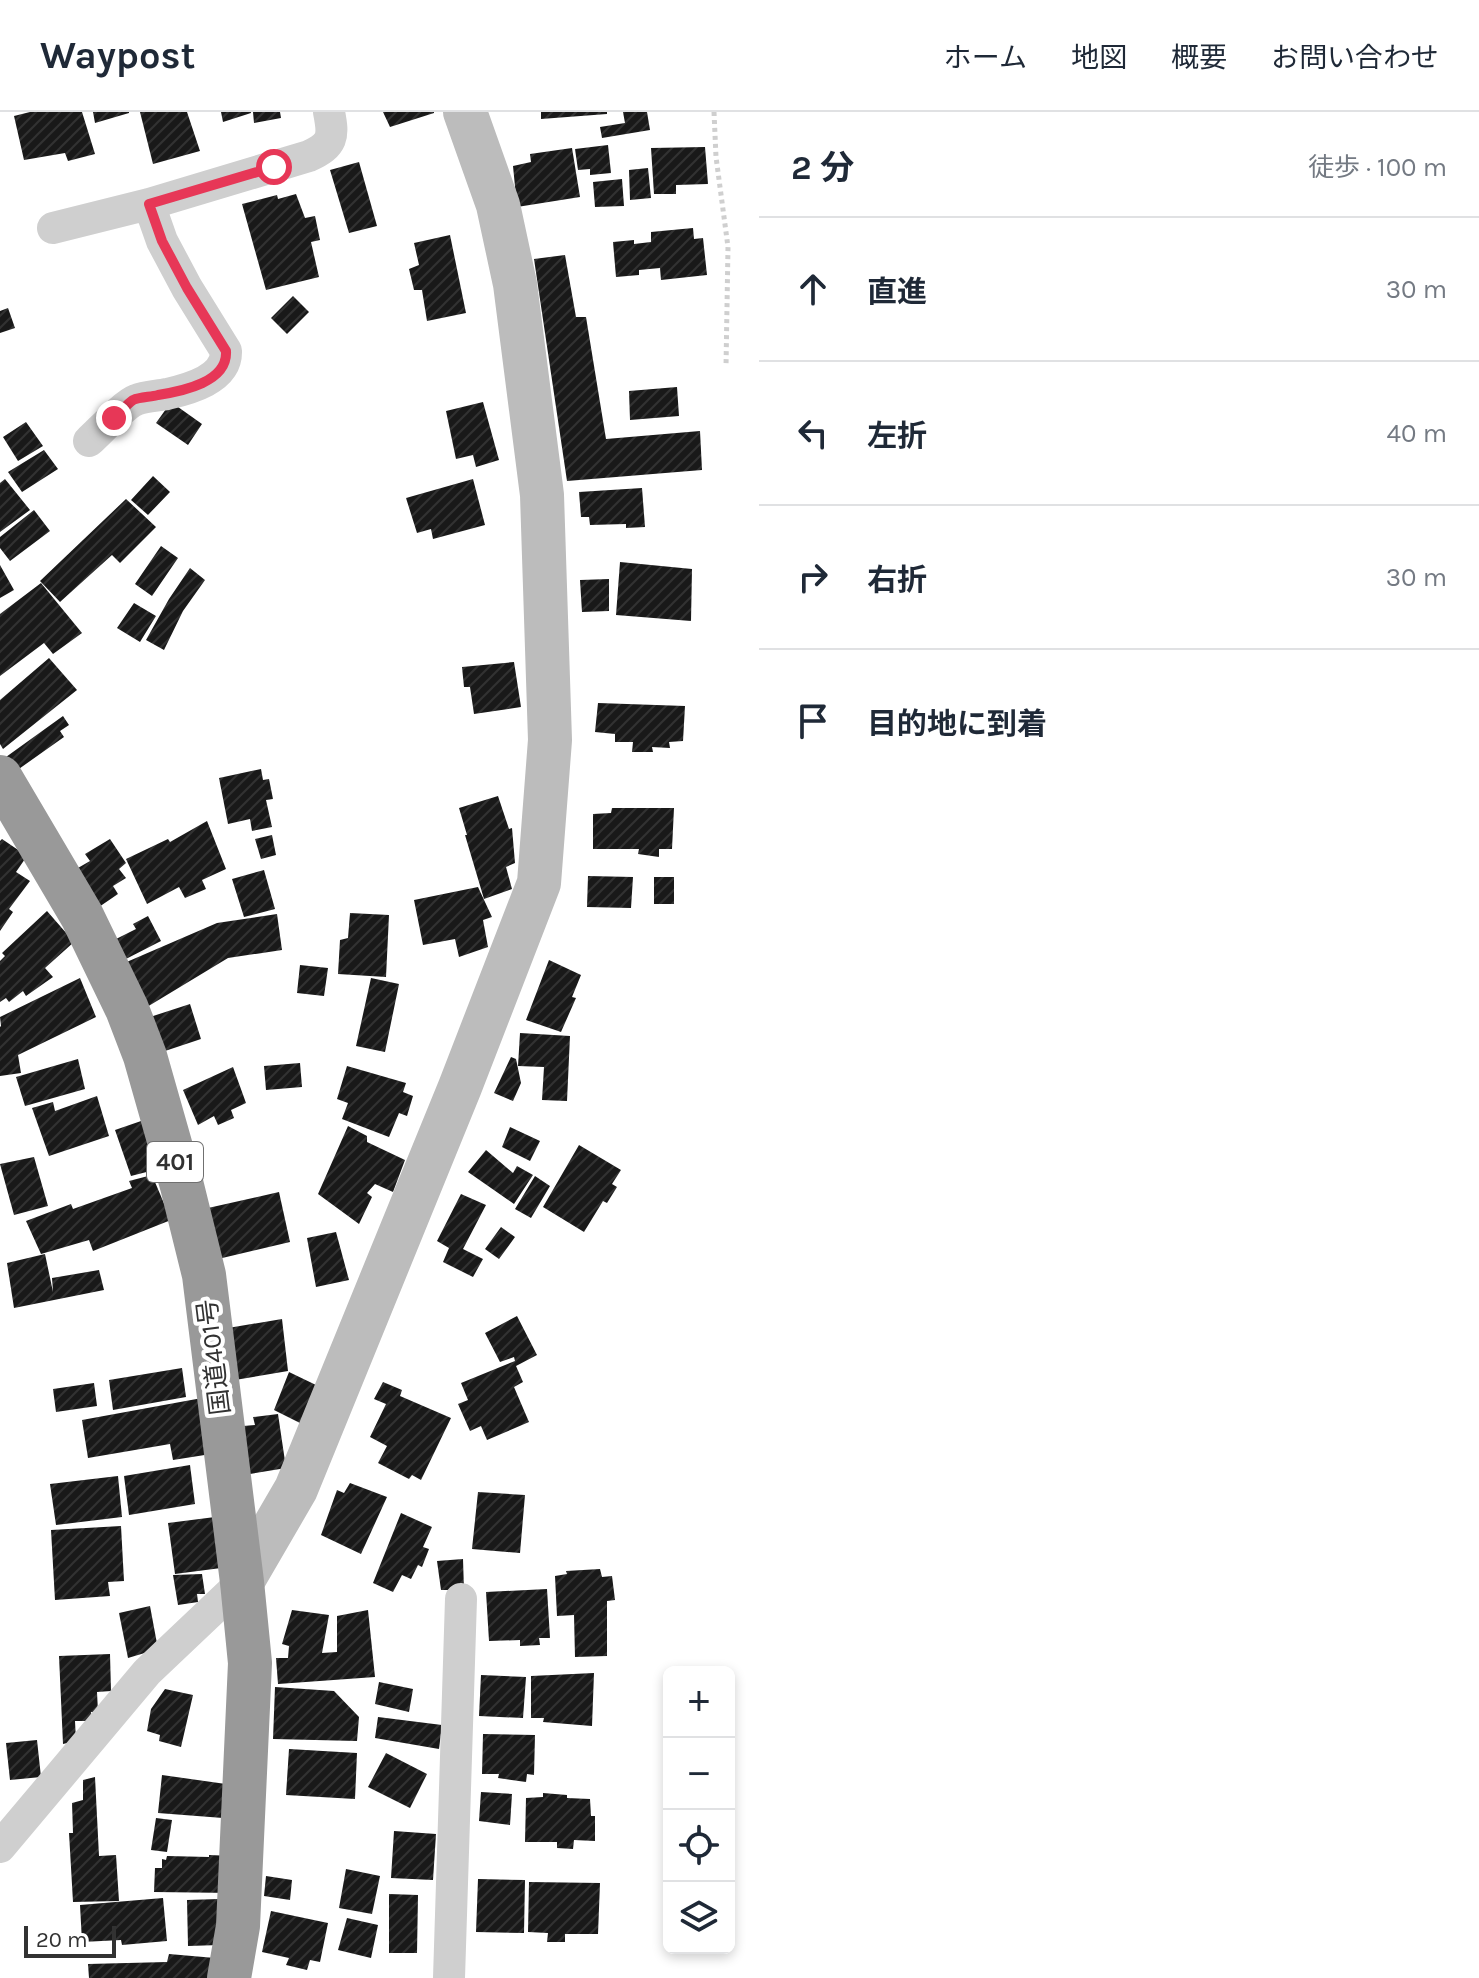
<!DOCTYPE html>
<html lang="ja">
<meta charset="utf-8">
<style>
:root{--surface:#fff;--page:#f6f6f7;--text:#1f2937;--muted:#747a83;--line:#e0e1e3}
body{margin:0;font-family:Karla,"Noto Sans JP",sans-serif;background:var(--page);color:var(--text)}
.controls{position:absolute;right:24px;bottom:24px;display:grid;overflow:hidden;border-radius:12px;box-shadow:0 4px 12px #0003}
.controls button{width:72px;height:72px;display:grid;place-items:center;padding:0;border:0;border-bottom:2px solid var(--line);background:var(--surface);color:var(--text);font:40px sans-serif}
.scale{position:absolute;left:24px;bottom:20px;width:92px;box-sizing:border-box;padding-left:8px;border:4px solid #323232;border-top:0;font-size:22px;line-height:28px;white-space:nowrap;color:#323232;-webkit-text-stroke:6px #fff;paint-order:stroke}
.stop{position:absolute;width:24px;height:24px;margin:-18px;border:6px solid #e73757;border-radius:50%;background:#fff}
.stop.end{background:#e73757;border-color:#fff;box-shadow:0 2px 8px #0008}
.list{margin:0;padding:0;list-style:none}
h2{display:flex;justify-content:space-between;align-items:center;height:104px;margin:0;padding:0 32px;font-size:34px}
h2 small{font-size:26px;font-weight:400;color:var(--muted)}
.list li{display:grid;grid-template-columns:52px 1fr auto;gap:24px;align-items:center;box-sizing:border-box;height:144px;padding:0 32px;border-top:2px solid var(--line)}
.list b{display:block;font-size:30px;white-space:nowrap}
.list em{font-size:26px;font-style:normal;color:var(--muted)}
.icon{flex:none;width:44px;height:44px;fill:none;stroke:currentColor;stroke-width:2;stroke-linecap:round;stroke-linejoin:round}
.map{position:relative;flex:none;width:759px;height:1866px;overflow:hidden}
header{display:flex;align-items:center;gap:48px;box-sizing:border-box;height:112px;padding:0 40px;background:var(--surface);border-bottom:2px solid var(--line)}
header strong{font-size:38px}
nav{display:flex;gap:44px;margin-inline-start:auto;font-size:28px}
main{display:flex}
aside{flex:1;background:var(--surface)}
.map>svg:first-child{display:block}
.building{fill:url(#building-hatch)}
.lines{fill:none;stroke-linecap:round;stroke-linejoin:round}
.path{stroke:#cfcfcf;stroke-width:5;stroke-dasharray:4 4;stroke-linecap:butt}
.street{stroke:#cfcfcf;stroke-width:32}
.secondary{stroke:#bcbcbc;stroke-width:44}
.highway{stroke:#999;stroke-width:44}
.route{stroke:#e73757;stroke-width:10}
.labels{text-anchor:middle;dominant-baseline:central;stroke-width:8;stroke-linejoin:round;paint-order:stroke}
.shield{fill:#fff;stroke:#707070;stroke-width:2}
.shield-label{font-size:24px;font-weight:bold;fill:#323232}
.street-label{font-size:26px;fill:#323232;stroke:#fff}
</style>
<header>
<strong>Waypost</strong>
<nav><a>ホーム</a><a>地図</a><a>概要</a><a>お問い合わせ</a></nav>
</header>
<main>
<div class="map">
<svg width="759" height="1866" viewBox="0 0 759 1866">
<defs>
<pattern id="building-hatch" width="6" height="6" patternUnits="userSpaceOnUse" patternTransform="scale(2)"><rect width="6" height="6" fill="#191919"/><path d="M-1 1l2-2M0 6l6-6M5 7l2-2" fill="none" stroke="#323232"/></pattern>
</defs>
<rect width="100%" height="100%" fill="#fff"/>
<path class="building" d="M30 0H82L95 42 68 49 65 41 24 48 14 4Z
M93 0H129V1L95 11Z
M140 0H187L200 39 153 52Z
M221 0H251V1L223 10Z
M253 0H280L281 6 254 11Z
M383 0H434V1L390 15Z
M541 0H607V2L541 7Z
M623 0H647L650 18 602 26 600 15 625 11Z
M608 33 611 61 590 63V57L578 58 575 37Z
M705 35 708 72 676 73V82H654L651 36Z
M572 36 580 85 517 95 513 54 531 50 530 42Z
M359 50 377 114 349 121 330 58Z
M648 56 651 86 630 88 629 58Z
M622 67 624 94 595 95 593 70Z
M296 82 305 106 315 104 320 128 311 130 319 165 266 178 242 92 277 83 278 87Z
M693 116 694 127 703 126 707 163 661 168 660 156 639 158V163L616 165 613 130 634 128V132L651 130V120Z
M450 123 466 201 427 209 422 178H414L409 157 419 153 414 131Z
M565 143 576 205H586L606 327 700 319 702 358 567 369 534 147Z
M293 184 309 200 287 222 271 206Z
M8 196 15 216 0 221V199Z
M677 275 679 304 630 308 629 279Z
M171 290 202 312 188 333 156 311Z
M483 290 499 348 476 355 473 343 456 347 446 299Z
M26 310 43 334 18 349 3 325Z
M44 338 58 357 22 380 8 360Z
M153 364 170 380 148 403 131 388Z
M5 367 30 398 0 420V371Z
M473 367 485 413 433 427 431 417 417 421 406 386Z
M642 376 645 415 626 416V412L590 413 589 405H581L579 380Z
M126 387 156 415 120 451 112 443 60 490 40 469Z
M34 398 50 419 10 449 0 436V425Z
M161 434 178 446 152 484 135 472Z
M620 450 692 457 691 509 616 503Z
M0 453 14 478 0 486Z
M190 456 205 468 183 499 164 538 146 528 169 487Z
M609 467V499L582 500 580 468Z
M41 471 82 521 53 542 44 531 0 564V502Z
M134 491 156 504 140 530 117 516Z
M49 546 77 578 3 637 0 632V588Z
M514 550 521 595 474 602 470 575H464L462 555Z
M598 591 685 594 683 629 669 630 670 636 652 635 653 640H632L633 630H615V622L595 620Z
M63 604 69 613 60 619 64 625 16 659 6 645Z
M261 657 263 668 269 667 273 687 266 688 272 715 252 719 250 707 228 712 219 666Z
M498 684 509 717 512 716 515 751 506 755 512 777 484 787 465 723H467L459 696Z
M612 696H674L672 737H659V745L638 742 639 737H593V702L611 701Z
M207 709 226 757 202 768 206 777 185 786 179 775 147 792 126 747 168 727 170 730Z
M272 723 276 743 261 747 255 727Z
M2 727 27 744 16 760 30 769 9 797 13 800 0 819V729Z
M110 727 126 751 119 757 126 766 113 774 118 782 96 797 71 760 90 749 85 742Z
M264 758 275 797 244 805 232 767Z
M588 764 633 765 631 796 587 795Z
M654 765H674V792H654Z
M478 775 492 805 483 808 488 835 459 845 455 827 423 833 414 788Z
M47 799 74 830 45 856 53 865 26 884 23 879 9 890 6 886 0 890V849L5 844 2 841Z
M350 801 389 803 386 865 338 862 340 828 348 826Z
M277 802 282 838 228 846 142 898 122 852 217 811Z
M148 804 161 829 122 849 112 829 136 817 133 812Z
M549 848 581 863 572 885 576 886 561 920 526 908Z
M300 853 328 856 324 884 297 881Z
M80 866 96 905 18 943 21 961 0 964V915L1 914 0 905Z
M371 866 399 872 385 940 356 934Z
M190 892 201 927 162 940 150 905Z
M520 921 570 924 567 989 542 988 544 955 518 954Z
M511 945 516 947 521 971 513 989 494 981Z
M78 947 85 977 25 994 16 965Z
M300 951 302 975 266 978 264 954Z
M347 954 406 971 403 980 413 984 407 1004 399 1001 389 1025 342 1007 348 991 337 987Z
M233 955 246 991 231 998 234 1006 218 1013 214 1004 198 1013 183 978Z
M97 984 109 1024 49 1044 32 996 53 990 55 999Z
M144 1008 162 1056 131 1064 115 1018Z
M348 1014 367 1024V1030L405 1048 393 1080 375 1072 367 1081 372 1085 359 1112 318 1082Z
M510 1015 540 1029 530 1049 502 1035Z
M579 1033 621 1058 612 1072 617 1075 607 1091 603 1089 584 1120 543 1095Z
M486 1038 513 1061 517 1054 533 1063 514 1092 468 1060Z
M34 1045 48 1094 14 1103 0 1052Z
M152 1063 171 1108 93 1139 89 1128 41 1142 26 1109 71 1092 73 1097 132 1076 129 1069Z
M535 1064 550 1074 531 1106 515 1097Z
M279 1080 290 1130 218 1147 208 1096Z
M461 1082 486 1093 463 1137 483 1147 473 1165 443 1150 449 1136 437 1129Z
M501 1115 515 1125 499 1147 485 1137Z
M336 1120 349 1168 316 1175 307 1126Z
M45 1142 53 1180 52 1166 99 1158 104 1178 14 1196 7 1151Z
M517 1204 537 1243 516 1254 523 1270 514 1275 529 1310 487 1328 481 1314 470 1319 458 1292 468 1288 461 1271 515 1249 514 1245 500 1250 485 1221Z
M282 1207 288 1259 235 1268 228 1216Z
M182 1256 186 1285 113 1298 109 1268Z
M289 1260 316 1273 300 1311 274 1298Z
M383 1270 402 1278 400 1284 451 1306 421 1368 412 1363 409 1367 378 1351 387 1334 370 1325 386 1292 374 1287Z
M94 1271 97 1294 56 1300 53 1277Z
M202 1286 211 1342 173 1348 170 1332 88 1346 82 1308Z
M278 1302 286 1356 250 1362 243 1314 255 1313 253 1305Z
M190 1353 195 1392 129 1403 124 1364Z
M118 1364 122 1405 56 1413 50 1372Z
M350 1371 387 1385 361 1442 321 1423 337 1378 344 1381Z
M478 1380 525 1383 520 1441 472 1437Z
M401 1401 432 1415 423 1435 429 1437 422 1455 418 1453 411 1467 402 1463 393 1480 373 1471Z
M215 1405 221 1456 175 1462 168 1411Z
M121 1414 124 1469 108 1470 110 1484 55 1488 51 1418Z
M463 1447 464 1478H441L437 1449Z
M600 1457 602 1465 612 1464 615 1488 607 1489V1544L575 1545 574 1503 557 1504 555 1464 567 1462 566 1459Z
M202 1462 205 1482H197L198 1490 178 1493 173 1463Z
M547 1477 550 1526H539L540 1533 520 1534V1528L489 1529 486 1480Z
M150 1494 158 1537 128 1546 119 1501Z
M292 1498 329 1503 322 1541 337 1540V1504L368 1498 375 1565 278 1572 276 1546H288L289 1534 282 1532Z
M110 1542 111 1579 97 1580 98 1600H91L92 1609H75L76 1629 63 1632 59 1544Z
M594 1561 592 1614 543 1610 544 1606H531V1564Z
M481 1563 526 1565 523 1606 479 1604Z
M379 1570 413 1577 409 1600 375 1592Z
M275 1575 334 1579 359 1605 357 1629 273 1627Z
M165 1577 193 1583 181 1635 159 1629 160 1623 147 1619 151 1597Z
M378 1605 442 1613 439 1637 375 1626Z
M483 1622 535 1623 534 1663 527 1662 526 1670 498 1666 499 1662H482Z
M37 1628 41 1665 10 1668 6 1631Z
M289 1637 357 1641 355 1687 286 1683Z
M386 1641 427 1662 410 1696 368 1675Z
M162 1663 240 1674 236 1707 158 1701Z
M95 1665 99 1744 116 1743 119 1789 73 1790 69 1721H73L72 1691 83 1688V1668Z
M481 1680 512 1682 510 1713 479 1709Z
M543 1681 567 1683V1686L590 1687 591 1704H595V1729L574 1728 573 1737 557 1736V1730H525L526 1686 543 1685Z
M156 1706 172 1708 167 1740 151 1738Z
M394 1719 436 1722 433 1768 391 1766Z
M209 1743 233 1744V1781L154 1780 155 1756H162V1747L166 1748 167 1744 209 1745Z
M346 1757 380 1764 372 1802 339 1796Z
M266 1764 292 1768 290 1788 264 1784Z
M478 1767 525 1768 524 1821 476 1820Z
M529 1770 600 1771 598 1822H565V1830H547L548 1821 528 1820Z
M389 1782 418 1783 417 1841H389Z
M163 1786 167 1829 122 1833 121 1828 82 1830 80 1793Z
M219 1787 220 1833 188 1834 187 1788Z
M271 1799 328 1811 320 1850 310 1848 307 1858 286 1853 289 1846 262 1840Z
M347 1806 378 1813 371 1846 338 1838Z
M169 1842 215 1846 212 1866H89L88 1852 167 1850Z"/>
<g class="lines">
<path class="path" d="M714 0 716 45 728 135 726 255"/>
<path class="street" d="M53 116 149 92 309 44C333 33 334 25 329 0
M89 329C100 319 125 292 136 288 145 284 157 284 167 282 189 277 227 267 226 239L187 176 162 129 149 92
M0 1735 147 1560 242 1470
M449 1866 461 1487"/>
<path class="secondary" d="M242 1470 296 1377 460 975 539 771 550 628 542 383 515 172 498 93 465 0"/>
<path class="highway" d="M0 665 82 804 127 897 145 944 182 1074 204 1163 242 1470 250 1551 238 1814 229 1866"/>
</g>
<g class="lines">
<path class="route" d="M114 306C120 301 127 292 133 288 140 285 151 285 158 283 183 279 228 270 226 239L187 176 162 129 149 92 274 55"/>
</g>
<g class="labels">
<rect class="shield" x="147" y="1030" width="56" height="40" rx="6"/>
<g class="shield-label">
<text x="175" y="1050">401</text>
</g>
<g class="street-label">
<text transform="translate(214 1245) rotate(-97)">国道401号</text>
</g>
</g>
</svg>
<div class="controls">
<button>+</button>
<button>−</button>
<button><svg class="icon" aria-label="locate" viewBox="0 0 24 24"><circle cx="12" cy="12" r="6"/><path d="M12 2v4M12 18v4M2 12h4M18 12h4"/></svg></button>
<button><svg class="icon" aria-label="layers" viewBox="0 0 24 24"><path d="M12 4l9 5-9 5-9-5zM3 14l9 5 9-5"/></svg></button>
</div>
<div class="scale">20 m</div>
<div class="stop" style="left:274px;top:55px"></div>
<div class="stop end" style="left:114px;top:306px"></div>
</div>
<aside>
<h2>2 分<small>徒歩 · 100 m</small></h2>
<ul class="list">
<li><svg class="icon" aria-label="ahead" viewBox="0 0 24 24"><path d="M12 20V5M6 11l6-6 6 6"/></svg><div><b>直進</b></div><em>30 m</em></li>
<li><svg class="icon" aria-label="left" viewBox="0 0 24 24"><path d="M17 20v-9H6M10 6l-5 5 5 5"/></svg><div><b>左折</b></div><em>40 m</em></li>
<li><svg class="icon" aria-label="right" viewBox="0 0 24 24"><path d="M7 20v-9h11M14 6l5 5-5 5"/></svg><div><b>右折</b></div><em>30 m</em></li>
<li><svg class="icon" aria-label="arrive" viewBox="0 0 24 24"><path d="M6 21V4h12l-3 4 3 4H6"/></svg><div><b>目的地に到着</b></div></li>
</ul>
</aside>
</main>
